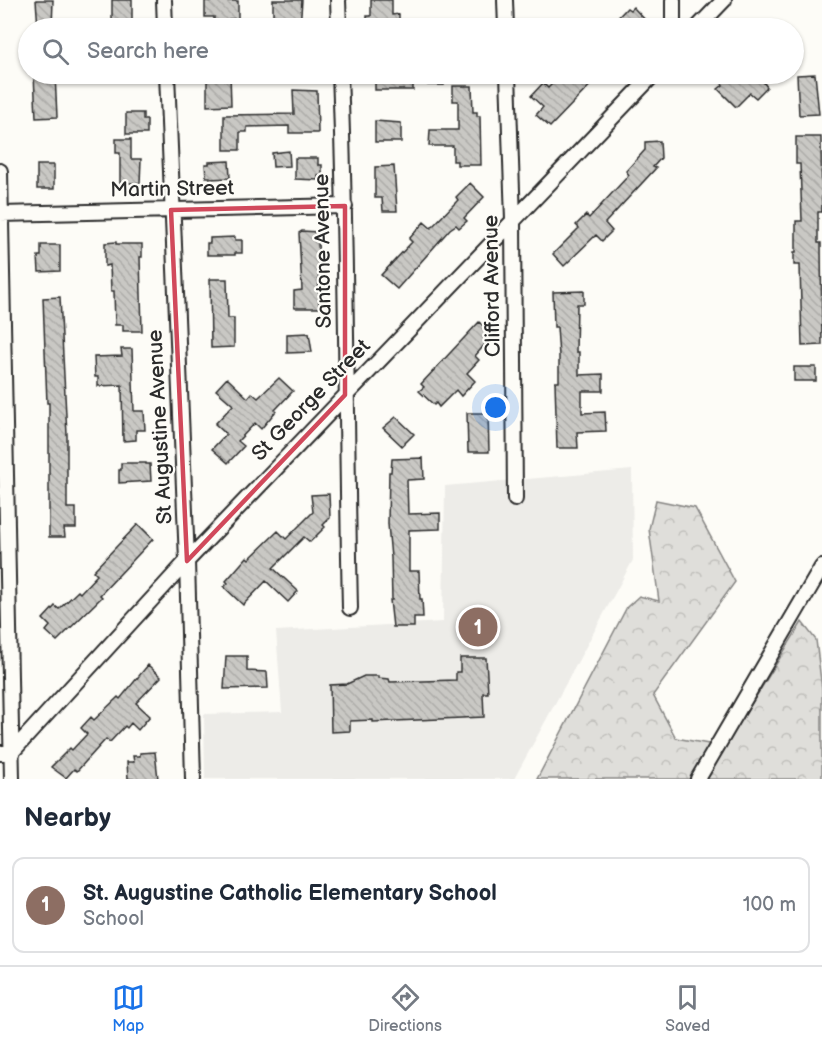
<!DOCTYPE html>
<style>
:root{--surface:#fff;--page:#f2f2f3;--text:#1f2937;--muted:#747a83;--line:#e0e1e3;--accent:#1a73e8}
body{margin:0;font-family:"Balsamiq Sans",sans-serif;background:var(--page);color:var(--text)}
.you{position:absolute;left:496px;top:408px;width:21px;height:21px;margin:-15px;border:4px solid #fff;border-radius:50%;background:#1a73e8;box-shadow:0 0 0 9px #1a73e833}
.badge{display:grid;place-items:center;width:39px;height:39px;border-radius:50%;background:var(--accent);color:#fff;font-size:20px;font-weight:700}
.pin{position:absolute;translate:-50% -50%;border:3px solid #fff;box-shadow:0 2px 6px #0006}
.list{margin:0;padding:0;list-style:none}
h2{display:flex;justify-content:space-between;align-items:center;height:78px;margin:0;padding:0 24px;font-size:26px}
h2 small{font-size:20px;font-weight:400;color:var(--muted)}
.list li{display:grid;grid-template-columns:39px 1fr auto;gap:18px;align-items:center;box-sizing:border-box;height:96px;margin:0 12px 12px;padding:0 12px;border:2px solid var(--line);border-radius:12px}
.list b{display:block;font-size:22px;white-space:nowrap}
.list p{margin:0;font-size:20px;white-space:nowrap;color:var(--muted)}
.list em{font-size:20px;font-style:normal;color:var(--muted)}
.icon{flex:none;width:33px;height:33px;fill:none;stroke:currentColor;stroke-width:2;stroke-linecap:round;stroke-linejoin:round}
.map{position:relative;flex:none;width:822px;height:779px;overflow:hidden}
.search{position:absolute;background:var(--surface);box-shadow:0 2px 4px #0004;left:18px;right:18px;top:18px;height:66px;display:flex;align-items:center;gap:15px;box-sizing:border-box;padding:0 21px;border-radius:33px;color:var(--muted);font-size:22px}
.sheet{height:186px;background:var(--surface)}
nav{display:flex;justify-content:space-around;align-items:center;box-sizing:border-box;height:84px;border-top:2px solid var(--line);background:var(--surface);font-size:16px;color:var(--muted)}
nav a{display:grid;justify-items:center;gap:3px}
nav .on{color:var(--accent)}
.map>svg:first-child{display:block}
.built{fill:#edece8}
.forest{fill:url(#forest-crowns);stroke:#858482;stroke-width:1.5}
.building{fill:url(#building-back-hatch);stroke:#2b2b2b;stroke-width:1.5}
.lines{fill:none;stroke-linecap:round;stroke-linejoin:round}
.minor-casing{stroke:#2b2b2b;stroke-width:18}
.minor{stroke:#fdfcf7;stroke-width:14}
.marked{fill:none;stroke:#d1495b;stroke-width:4.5;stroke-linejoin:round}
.labels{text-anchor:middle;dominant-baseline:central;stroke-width:4.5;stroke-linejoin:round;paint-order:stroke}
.street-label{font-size:21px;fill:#2b2b2b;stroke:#fdfcf7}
</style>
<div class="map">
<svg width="822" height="779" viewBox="0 0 822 779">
<defs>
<pattern id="forest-crowns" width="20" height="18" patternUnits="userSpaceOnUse" patternTransform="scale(1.5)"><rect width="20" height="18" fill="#dfdeda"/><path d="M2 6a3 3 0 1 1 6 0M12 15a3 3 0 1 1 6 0" fill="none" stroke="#c0bfbb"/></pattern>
<pattern id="building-back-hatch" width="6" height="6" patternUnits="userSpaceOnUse" patternTransform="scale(1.5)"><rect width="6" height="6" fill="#c9c8c4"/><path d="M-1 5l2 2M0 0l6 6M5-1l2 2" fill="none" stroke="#adaca9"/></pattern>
</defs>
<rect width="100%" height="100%" fill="#fdfcf7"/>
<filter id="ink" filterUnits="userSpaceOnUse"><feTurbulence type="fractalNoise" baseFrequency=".0167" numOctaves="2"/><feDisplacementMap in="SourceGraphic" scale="12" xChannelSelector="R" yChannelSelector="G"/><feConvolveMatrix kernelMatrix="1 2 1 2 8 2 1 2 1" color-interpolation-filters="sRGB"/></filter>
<g filter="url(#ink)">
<path class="built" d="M632 470 633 560 514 779H205L204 714 282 712 276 631 443 622 445 486Z"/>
<path class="forest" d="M656 500 695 508 735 582 653 695 676 738 725 747 802 622 816 640 822 689V779H537L627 607 639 596 659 601 649 529Z"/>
<path class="building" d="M36 0H53L52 28H38Z
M112 0H132V28H112Z
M273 0H302L300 27H284V17H273Z
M371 0H392V15L399 14V28H367V16H371Z
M205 1H238V19H229L230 28H214V17H205Z
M633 7 648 23 642 28H608L627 8 630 10Z
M34 74H55L57 117 36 118Z
M207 74H230L231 105 207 106Z
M375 74 413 75V90H375Z
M429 74H444V85H428Z
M562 74H601L550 127 536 115 543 107 531 96 543 83 548 88Z
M729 74H769L762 80 767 87 756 98 750 93 736 107 718 89 723 85 721 82Z
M815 74 819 114 799 115 797 75Z
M453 86H472L473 112H477V116H480L481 165H457V161H453V146H429L430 130H458V101H453Z
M293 90 317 91 318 133H289V126L247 127V132H240V150H224V115L294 114Z
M126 113H143V120H147V134H126Z
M375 121 401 123V142H375Z
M796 137H821L822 212H818V243H821L822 345 802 346 800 265H794V252H796V221H802L800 164H796Z
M116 139H131V159H141L140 183H120V153H116Z
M660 141 661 158 653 167 656 168 605 223 612 231 602 241 596 235 564 266 553 254 579 228 576 225 586 215 589 218 629 175 626 171 645 150V142Z
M289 151 290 166 273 167 272 153Z
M295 158H318V165H322V176H318V180L295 179Z
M229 161 230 178 210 179V177H206L205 164H209V162Z
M37 165H54V189H37Z
M394 166 397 211H383L382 198H375V167Z
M470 183 484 197 464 218 467 221 459 228 456 225 450 229 397 289 381 275 412 242 409 239 424 222 431 228 458 200 456 197Z
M302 231 318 232 319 308H295L294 306V291L302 290 299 233Z
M235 237V240H242V253H235V255H207V243H210V238Z
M116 242V244H142V257H140L142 331H123V325H115L114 291H111L110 265 105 266V243Z
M41 245H60V271L39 272 38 256H41Z
M210 279H227L228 318H234V347L211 348Z
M584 291V304H577L576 352H579V375L603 374V391H582V413L605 412 606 431 577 432 578 448H557L555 382H559V356L557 327H554L553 292Z
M60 297 67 435V508H76V528H64L65 537H49V403H47L43 298Z
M479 322 493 335 475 356 479 360 467 373 475 381 461 396 456 390 439 407 436 403 434 405 419 391 424 387 421 384Z
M309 333 312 352 287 353V334Z
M121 349H132L134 411H144L145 430H136V440L123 441 122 385 98 386V377H95L94 357 122 356Z
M794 367H816V381H794Z
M227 378 248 398 252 393 258 398 279 378 293 391 275 410 276 411 261 429 255 423 238 441 244 446 228 463 212 449 226 434 215 424 233 405 216 390Z
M467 413H488L489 452H468Z
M396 417 414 434 402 446 383 428Z
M423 458 424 479 407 480 408 514 440 513V529L409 530V571H419L420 599H422L423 617H414V627H393L390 600H392L391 558 388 524 389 472H391L392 459Z
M121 463H146V464H150L151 481 119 483V470H121Z
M329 494 330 518 323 525 325 527 310 542 304 537 273 568 298 591 288 602 266 581 243 605 224 587 228 583 226 581 247 557 249 559 278 531 286 539 313 512 311 495Z
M138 524 153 539 100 595 102 597 57 641 46 631 50 626 43 619 55 606 59 609 78 591 80 593 97 575 93 571Z
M226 656H247V671L267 672 268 688 224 689Z
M460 658H486L488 693H483L484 717 373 722V720L350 721V731L331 732 330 685 347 684 364 676H378V678L389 679 390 682 456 680V672H460Z
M148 665 161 677 136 703 150 716 138 730 131 723 127 728 125 726 110 742 106 739 77 771 74 769 66 778 51 767 70 748 72 750 87 734 81 728 91 717 94 720 118 697 120 699Z
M155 752 158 779H128L127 762H134L133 756H140V753Z"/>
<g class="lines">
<defs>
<path id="minor" d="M164 0 165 28
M338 0 339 28
M505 0 506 28
M673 0V28
M697 28 724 0
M167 74 187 561 193 779
M340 74C347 251 346 430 350 608
M508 74 513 220 515 499
M0 171 12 779
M0 214 345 206
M0 753H11L187 561 654 74
M698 779 822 567"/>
</defs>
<use href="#minor" class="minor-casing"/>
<use href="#minor" class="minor"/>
</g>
</g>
<path class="marked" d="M345 206V395L187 561 171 210Z"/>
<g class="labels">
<g class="street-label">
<text transform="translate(172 189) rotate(-1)">Martin Street</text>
<text transform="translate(323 251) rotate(-91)">Santone Avenue</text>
<text transform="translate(492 286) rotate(-91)">Clifford Avenue</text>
<text transform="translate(311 400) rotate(-46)">St George Street</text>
<text transform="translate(160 427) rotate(-93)">St Augustine Avenue</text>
</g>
</g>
</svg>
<div class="you"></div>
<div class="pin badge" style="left:478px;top:627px;background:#8d6e63">1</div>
<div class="search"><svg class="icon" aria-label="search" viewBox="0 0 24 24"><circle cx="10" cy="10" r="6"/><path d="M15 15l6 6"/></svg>Search here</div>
</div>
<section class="sheet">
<h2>Nearby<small></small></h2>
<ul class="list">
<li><span class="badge" style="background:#8d6e63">1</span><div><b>St. Augustine Catholic Elementary School</b><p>School</p></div><em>100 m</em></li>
</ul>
</section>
<nav>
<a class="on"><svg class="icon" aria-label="map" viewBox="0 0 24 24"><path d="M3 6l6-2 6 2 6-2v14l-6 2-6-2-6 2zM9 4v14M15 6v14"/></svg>Map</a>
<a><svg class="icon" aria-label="directions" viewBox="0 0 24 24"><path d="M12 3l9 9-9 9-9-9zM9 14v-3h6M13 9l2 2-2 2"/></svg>Directions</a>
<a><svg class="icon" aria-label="saved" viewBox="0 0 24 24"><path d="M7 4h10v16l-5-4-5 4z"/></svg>Saved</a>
</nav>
